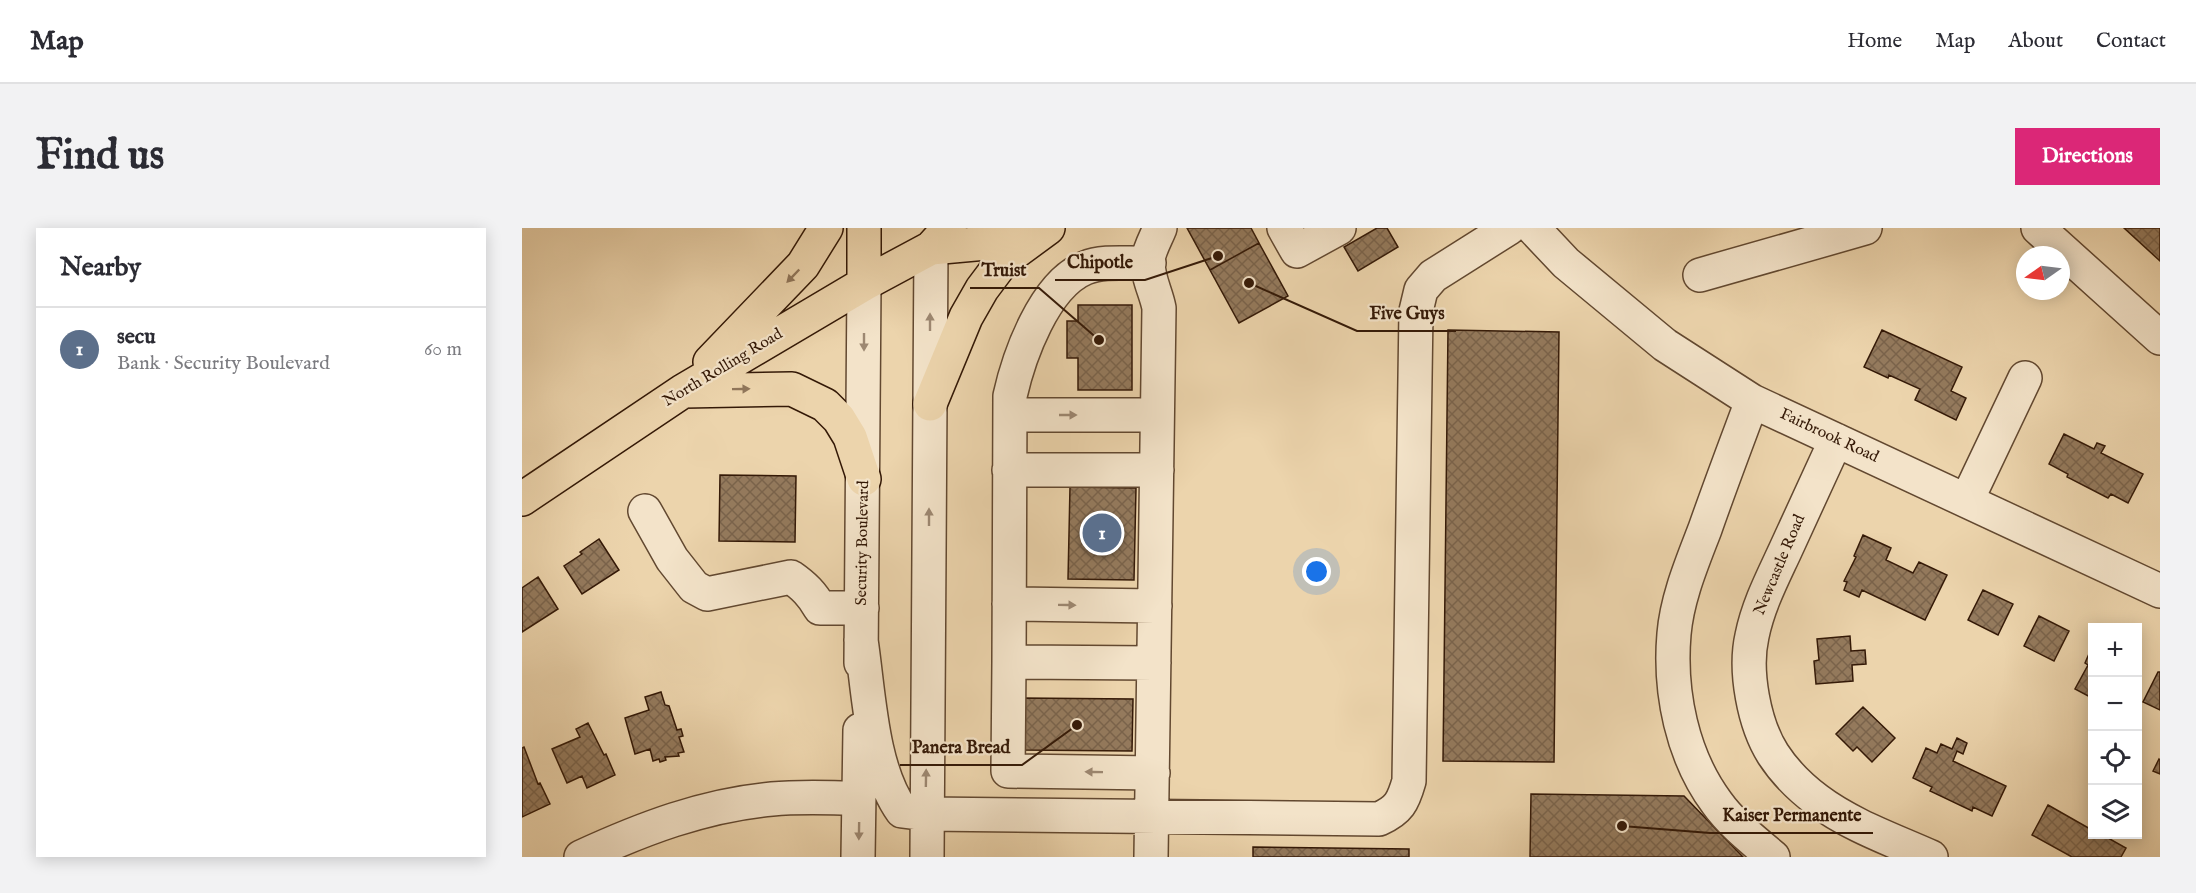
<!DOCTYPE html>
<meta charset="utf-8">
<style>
:root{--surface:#fff;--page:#f2f2f3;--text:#2b2b33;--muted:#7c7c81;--line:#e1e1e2;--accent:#db2777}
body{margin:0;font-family:"IM FELL English",serif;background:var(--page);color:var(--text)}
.controls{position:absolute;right:18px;bottom:18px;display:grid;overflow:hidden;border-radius:0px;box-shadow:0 3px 15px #0003}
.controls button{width:54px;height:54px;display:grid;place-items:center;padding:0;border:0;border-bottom:2px solid var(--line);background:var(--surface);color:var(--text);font:30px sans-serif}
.compass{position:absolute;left:1494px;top:18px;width:54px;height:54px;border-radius:50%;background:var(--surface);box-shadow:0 3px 15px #0003;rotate:256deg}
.you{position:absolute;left:795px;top:344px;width:21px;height:21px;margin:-15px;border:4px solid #fff;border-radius:50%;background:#1a73e8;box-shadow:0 0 0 9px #1a73e833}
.badge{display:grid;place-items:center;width:39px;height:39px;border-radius:50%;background:var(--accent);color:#fff;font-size:20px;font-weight:700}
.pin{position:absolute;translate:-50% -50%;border:3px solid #fff;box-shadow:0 2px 6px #0006}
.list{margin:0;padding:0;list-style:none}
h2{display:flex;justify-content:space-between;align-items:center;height:78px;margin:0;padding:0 24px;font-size:26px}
h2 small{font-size:20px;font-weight:400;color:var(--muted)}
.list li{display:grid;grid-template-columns:39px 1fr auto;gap:18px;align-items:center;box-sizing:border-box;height:84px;padding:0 24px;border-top:2px solid var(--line)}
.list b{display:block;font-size:22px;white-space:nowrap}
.list p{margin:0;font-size:20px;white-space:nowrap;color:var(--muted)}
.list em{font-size:20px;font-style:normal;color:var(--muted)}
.icon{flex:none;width:33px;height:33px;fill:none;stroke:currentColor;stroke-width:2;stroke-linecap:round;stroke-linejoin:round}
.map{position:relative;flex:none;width:1638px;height:629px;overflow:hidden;border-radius:0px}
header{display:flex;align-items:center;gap:36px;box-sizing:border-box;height:84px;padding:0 30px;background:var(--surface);border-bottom:2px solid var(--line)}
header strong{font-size:28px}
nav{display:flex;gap:33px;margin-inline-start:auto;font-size:21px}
.intro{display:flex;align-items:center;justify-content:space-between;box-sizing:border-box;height:144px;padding:0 36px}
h1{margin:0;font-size:42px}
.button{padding:15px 27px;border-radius:0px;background:var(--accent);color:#fff;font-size:21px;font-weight:700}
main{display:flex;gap:36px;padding:0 36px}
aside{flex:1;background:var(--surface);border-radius:0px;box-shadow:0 3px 15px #0003}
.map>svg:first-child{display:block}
.building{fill:url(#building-cross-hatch);stroke:#341907;stroke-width:1.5}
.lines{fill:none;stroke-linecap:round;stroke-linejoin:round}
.minor-casing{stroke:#624830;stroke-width:36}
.major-casing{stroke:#341907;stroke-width:36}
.minor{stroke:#f3e3c9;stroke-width:33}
.major{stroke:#ecd4ac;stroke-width:33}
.oneway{fill:#90765a}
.oneway2{fill:#9d8872}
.labels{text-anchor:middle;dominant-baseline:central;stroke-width:4.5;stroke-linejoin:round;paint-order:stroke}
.street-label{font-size:16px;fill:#341907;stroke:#f3e3c9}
.leader{fill:none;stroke:#341907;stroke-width:2}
.callout-dot{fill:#341907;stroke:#f3e3c9;stroke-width:2}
.callout-label{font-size:18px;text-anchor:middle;font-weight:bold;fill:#341907;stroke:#f3e3c9;stroke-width:4.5;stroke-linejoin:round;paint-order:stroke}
</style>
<header>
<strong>Map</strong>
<nav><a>Home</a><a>Map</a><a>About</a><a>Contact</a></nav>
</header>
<div class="intro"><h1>Find us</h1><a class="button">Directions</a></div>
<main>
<aside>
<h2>Nearby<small></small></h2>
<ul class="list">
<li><span class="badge" style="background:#5c6f8a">1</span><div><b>secu</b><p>Bank · Security Boulevard</p></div><em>60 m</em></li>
</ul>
</aside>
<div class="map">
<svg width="1638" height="629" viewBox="0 0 1638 629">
<defs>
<pattern id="building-cross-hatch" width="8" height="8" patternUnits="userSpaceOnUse" patternTransform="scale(1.5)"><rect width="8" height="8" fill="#947a5d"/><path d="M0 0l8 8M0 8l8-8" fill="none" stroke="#7a634b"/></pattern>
</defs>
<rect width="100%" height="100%" fill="#ecd4ac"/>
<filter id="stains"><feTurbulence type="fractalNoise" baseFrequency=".00333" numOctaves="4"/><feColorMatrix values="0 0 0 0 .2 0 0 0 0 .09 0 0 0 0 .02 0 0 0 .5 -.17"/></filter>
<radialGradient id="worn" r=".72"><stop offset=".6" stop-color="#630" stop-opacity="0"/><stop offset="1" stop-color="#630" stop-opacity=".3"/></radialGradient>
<path class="building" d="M665 0H729L737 15 688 42Z
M855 0H865L876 19 836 43 822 19Z
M1602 0H1638V33Z
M737 15 766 68 717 95 688 42Z
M556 77H610V162H556V130H545V93H556Z
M926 102 1037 104 1032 534 921 533Z
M1360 102 1440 139 1429 163 1444 170 1434 192 1393 172 1398 161 1367 147 1366 150 1342 139Z
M1542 206 1572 221 1575 215 1583 218 1579 225 1621 246 1606 275 1589 266 1586 270 1545 249 1546 246 1527 236Z
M198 247 274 248 273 314 197 313Z
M548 259 614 260 612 352 546 351Z
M1341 307 1369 320 1364 332 1391 345 1397 334 1425 347 1403 392 1340 362 1337 369 1322 362 1325 354 1322 353 1334 329 1332 328Z
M77 311 97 342 60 366 42 338 60 326 58 324Z
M16 349 36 381 0 404V360Z
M1461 362 1491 376 1476 407 1446 392Z
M1517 388 1547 403 1532 433 1502 418Z
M1328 408 1329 423 1343 422 1344 436 1330 437 1331 453 1294 456 1292 433 1297 432 1295 411Z
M1570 419V470L1553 461 1566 437 1563 435Z
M1636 444H1638V482L1621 474Z
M139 464 143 477 147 478 155 502 159 501 161 508 157 509 162 524 156 525 157 528 143 529 144 532 138 534 137 531 131 533 128 521 113 526 103 490 127 482 123 469Z
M500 470 611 471 610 523 500 522Z
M1341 479 1373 510 1350 534 1335 519 1331 523 1314 506Z
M66 495 82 527 84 526 93 547 65 560 60 548 45 555 30 521 58 509 54 501Z
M1435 510 1445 515 1441 526 1435 523 1431 533 1484 558 1470 588 1451 579 1450 583 1408 563 1410 559 1391 550 1404 520 1415 525 1419 516 1430 521Z
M2 519 16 556 18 555 28 576 0 589V520Z
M1637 531 1638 532V546L1631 543Z
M1009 566 1162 568 1221 629H1008Z
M1526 577 1570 602V606H1579L1604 620 1599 629H1550L1510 607Z
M731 619 887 621V629H731Z"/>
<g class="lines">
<defs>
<path id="minor" d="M762 0 775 23 817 0
M1011 0 1044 35 1143 117 1230 173 1638 363
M1516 0 1638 110
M627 35C606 36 582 32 563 40 522 57 497 128 488 168L487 434 632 435
M1178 47 1343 0
M1230 173C1214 216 1198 258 1183 301 1170 335 1155 370 1152 406 1147 464 1160 528 1195 575 1210 596 1231 612 1251 629
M488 187H635
M1314 212C1297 249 1280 286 1263 323 1250 351 1236 378 1230 408 1222 443 1232 496 1251 526 1262 543 1279 560 1295 572 1328 597 1371 612 1409 629
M487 242H635
M1445 272 1503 150
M123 283 150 331 172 359 185 366 269 349C282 358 290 366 298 380H340
M487 376 633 378
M339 412C347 465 349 540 380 583L404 586 857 591C877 582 881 574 887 553L894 83 899 62 911 48 987 0
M487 434 486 543 631 545
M339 435 342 56
M59 629C120 601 182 577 250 571 279 568 308 570 337 570
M336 629 338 502
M405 629 409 20
M629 629 637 80C634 64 625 49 626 32 627 22 634 10 638 0"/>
<path id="major" d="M409 20 464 15 491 0
M342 56V0
M188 134 281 37 304 0
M162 163 270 161 303 177 317 191 328 209 342 251
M408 176 444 89 460 61 481 33 526 0
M0 271 161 163 342 56 409 20 427 0"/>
</defs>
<use href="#minor" class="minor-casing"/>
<use href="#major" class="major-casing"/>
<use href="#minor" class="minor"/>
<use href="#major" class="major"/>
</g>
<defs><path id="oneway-solid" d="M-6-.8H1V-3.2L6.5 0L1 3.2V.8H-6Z" transform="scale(1.5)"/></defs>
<g class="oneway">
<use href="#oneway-solid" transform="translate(271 48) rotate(134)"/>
<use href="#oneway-solid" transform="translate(219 161) rotate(-1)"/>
</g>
<g class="oneway2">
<use href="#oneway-solid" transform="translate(408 94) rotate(-90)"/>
<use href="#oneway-solid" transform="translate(342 114) rotate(90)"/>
<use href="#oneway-solid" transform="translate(546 187)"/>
<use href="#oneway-solid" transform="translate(407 289) rotate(-90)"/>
<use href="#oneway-solid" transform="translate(545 377) rotate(1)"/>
<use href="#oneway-solid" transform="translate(572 544) rotate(-179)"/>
<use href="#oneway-solid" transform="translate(404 550) rotate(-89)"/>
<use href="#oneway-solid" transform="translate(337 603) rotate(91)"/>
</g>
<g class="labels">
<g class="street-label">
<text transform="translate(201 140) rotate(-31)">North Rolling Road</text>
<text transform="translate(1307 208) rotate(25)">Fairbrook Road</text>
<text transform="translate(341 315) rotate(-89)">Security Boulevard</text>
<text transform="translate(1258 337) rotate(-67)">Newcastle Road</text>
</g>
</g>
<path class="leader" d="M696 28L623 52H533M577 112L517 60H448M727 55L835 103H934M555 497L500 537H378M1100 598L1188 605H1351"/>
<g class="callout-dot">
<circle cx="696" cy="28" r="6"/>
<circle cx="577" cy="112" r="6"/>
<circle cx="727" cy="55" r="6"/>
<circle cx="555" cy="497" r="6"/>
<circle cx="1100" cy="598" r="6"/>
</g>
<g class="callout-label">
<text x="578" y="40">Chipotle</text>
<text x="482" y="48">Truist</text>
<text x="885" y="91">Five Guys</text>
<text x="439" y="525">Panera Bread</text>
<text x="1270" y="593">Kaiser Permanente</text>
</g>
<rect width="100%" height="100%" filter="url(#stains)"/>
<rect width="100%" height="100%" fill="url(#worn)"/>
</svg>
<div class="controls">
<button>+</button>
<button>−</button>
<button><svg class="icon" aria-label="locate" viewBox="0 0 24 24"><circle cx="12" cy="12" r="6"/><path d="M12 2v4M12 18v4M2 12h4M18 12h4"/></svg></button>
<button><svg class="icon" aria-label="layers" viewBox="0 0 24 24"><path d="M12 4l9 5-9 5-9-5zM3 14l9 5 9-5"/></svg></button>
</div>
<svg class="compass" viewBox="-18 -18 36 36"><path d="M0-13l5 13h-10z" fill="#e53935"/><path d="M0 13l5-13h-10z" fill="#7c7c81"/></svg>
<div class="you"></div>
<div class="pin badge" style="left:580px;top:305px;background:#5c6f8a">1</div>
</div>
</main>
